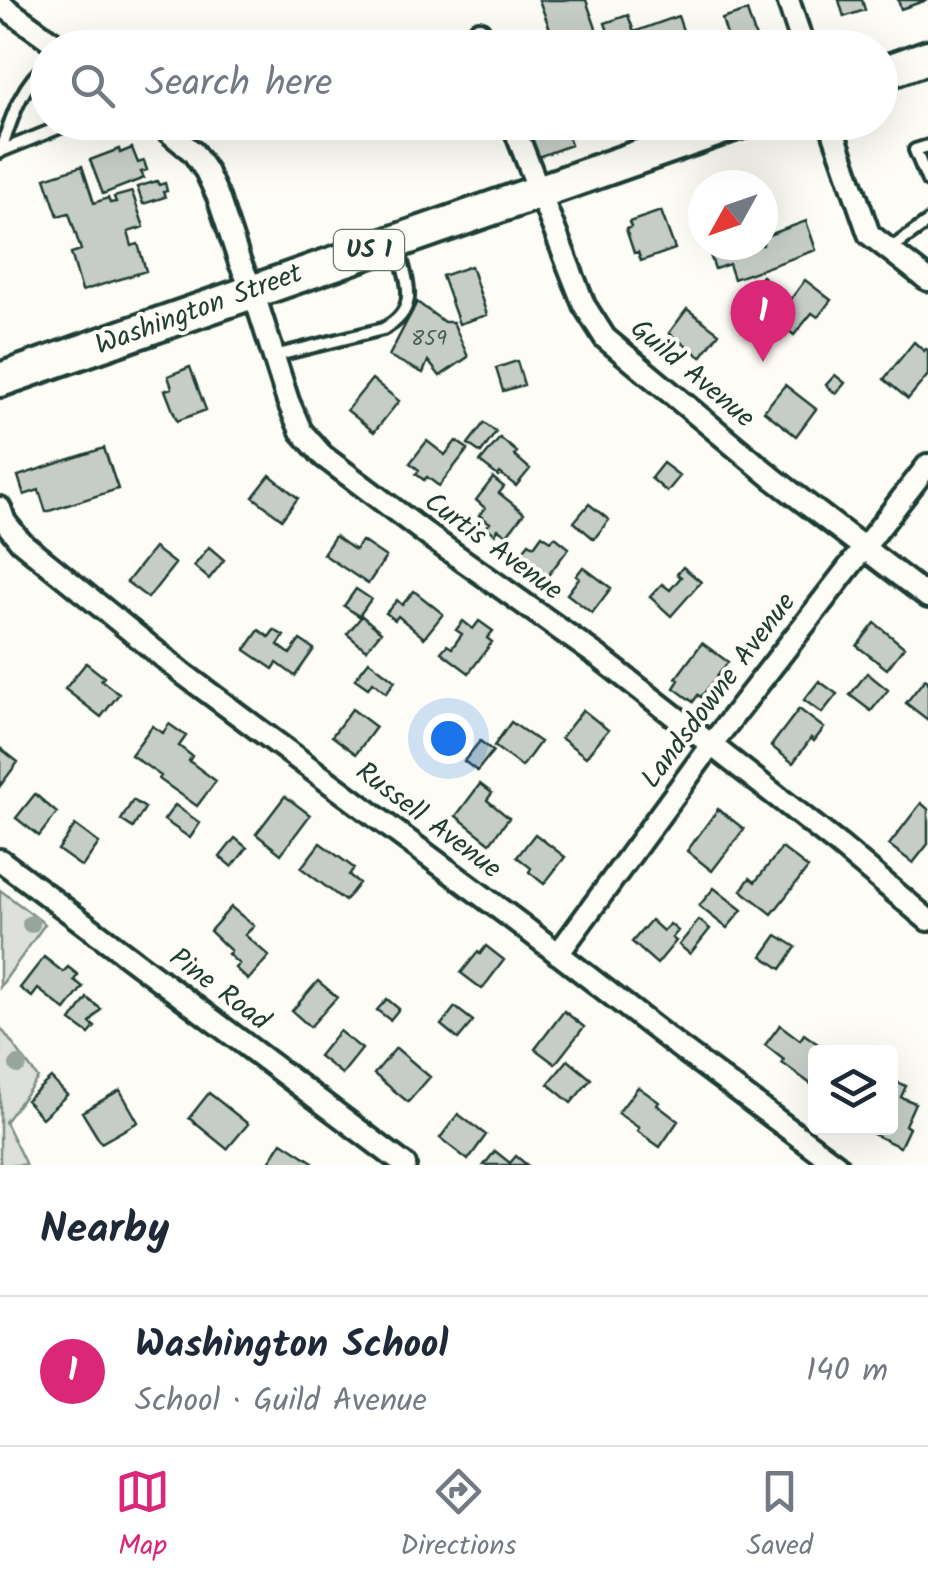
<!DOCTYPE html>
<meta charset="utf-8">
<style>
:root{--surface:#fff;--page:#f6f6f7;--text:#1f2937;--muted:#747a83;--line:#e0e1e3;--accent:#db2777}
body{margin:0;font-family:Kalam,sans-serif;background:var(--page);color:var(--text)}
.controls{position:absolute;right:30px;bottom:30px;display:grid;overflow:hidden;border-radius:10px;box-shadow:0 10px 40px #0002}
.controls button{width:90px;height:90px;display:grid;place-items:center;padding:0;border:0;border-bottom:2px solid var(--line);background:var(--surface);color:var(--text);font:50px sans-serif}
.compass{position:absolute;left:688px;top:170px;width:90px;height:90px;border-radius:50%;background:var(--surface);box-shadow:0 10px 40px #0002;rotate:230deg}
.you{position:absolute;left:448px;top:738px;width:35px;height:35px;margin:-25px;border:8px solid #fff;border-radius:50%;background:#1a73e8;box-shadow:0 0 0 15px #1a73e833}
.badge{display:grid;place-items:center;width:65px;height:65px;border-radius:50%;background:var(--accent);color:#fff;font-size:32px;font-weight:700}
.pin{position:absolute;translate:-50% -82px;filter:drop-shadow(0 2px 5px #0008)}
.pin::after{content:'';position:absolute;top:52px;width:35px;height:30px;background:inherit;clip-path:polygon(0 0,100% 0,50% 100%)}
.list{margin:0;padding:0;list-style:none}
h2{display:flex;justify-content:space-between;align-items:center;height:130px;margin:0;padding:0 40px;font-size:42px}
h2 small{font-size:32px;font-weight:400;color:var(--muted)}
.list li{display:grid;grid-template-columns:65px 1fr auto;gap:30px;align-items:center;box-sizing:border-box;height:150px;padding:0 40px;border-top:2px solid var(--line)}
.list b{display:block;font-size:38px;white-space:nowrap}
.list p{margin:0;font-size:32px;white-space:nowrap;color:var(--muted)}
.list em{font-size:32px;font-style:normal;color:var(--muted)}
.icon{flex:none;width:55px;height:55px;fill:none;stroke:currentColor;stroke-width:2;stroke-linecap:round;stroke-linejoin:round}
.map{position:relative;flex:none;width:928px;height:1165px;overflow:hidden}
.search{position:absolute;background:var(--surface);box-shadow:0 10px 40px #0002;left:30px;right:30px;top:30px;height:110px;display:flex;align-items:center;gap:25px;box-sizing:border-box;padding:0 35px;border-radius:55px;color:var(--muted);font-size:38px}
.sheet{height:280px;background:var(--surface)}
nav{display:flex;justify-content:space-around;align-items:center;box-sizing:border-box;height:140px;border-top:2px solid var(--line);background:var(--surface);font-size:28px;color:var(--muted)}
nav a{display:grid;justify-items:center;gap:5px}
nav .on{color:var(--accent)}
.map>svg:first-child{display:block}
.green{fill:#dde0db;stroke:#7e8e88;stroke-width:2.5}
.building{fill:#c6cdc7;stroke:#1f3d34;stroke-width:2.5}
.lines{fill:none;stroke-linecap:round;stroke-linejoin:round}
.service-casing{stroke:#1f3d34;stroke-width:18}
.minor-casing{stroke:#1f3d34;stroke-width:28}
.primary-casing{stroke:#1f3d34;stroke-width:40}
.service{stroke:#fdfcf7;stroke-width:10}
.minor{stroke:#fdfcf7;stroke-width:20}
.primary{stroke:#fdfcf7;stroke-width:32}
.tree{fill:#98a59e}
.labels{text-anchor:middle;dominant-baseline:central;stroke-width:8;stroke-linejoin:round;paint-order:stroke}
.number-label{font-size:22px;fill:#496159}
.shield{fill:#fdfcf7;stroke:#62766e;stroke-width:2.5}
.shield-label{font-size:25px;font-weight:bold;fill:#1f3d34}
.street-label{font-size:28px;fill:#1f3d34;stroke:#fdfcf7}
</style>
<div class="map">
<svg width="928" height="1165" viewBox="0 0 928 1165">
<rect width="100%" height="100%" fill="#fdfcf7"/>
<filter id="ink" filterUnits="userSpaceOnUse"><feTurbulence type="fractalNoise" baseFrequency=".01" numOctaves="2"/><feDisplacementMap in="SourceGraphic" scale="20" xChannelSelector="R" yChannelSelector="G"/><feConvolveMatrix kernelMatrix="1 2 1 2 8 2 1 2 1" color-interpolation-filters="sRGB"/></filter>
<g filter="url(#ink)">
<path class="green" d="M0 890 45 924 0 987Z
M0 1027 38 1078 5 1122 26 1165H0Z"/>
<path class="building" d="M539 0H586L598 34 557 48Z
M839 0H862L865 10 844 17Z
M898 0H927L901 9Z
M747 11 758 44 748 48H731L722 19Z
M628 15 634 32 678 16 689 48H614L605 23Z
M534 122H563L571 145 538 157 527 125Z
M132 148 138 163 144 161 147 170 141 172 144 178 103 194 90 160 119 149 120 153Z
M82 166 94 203 108 198 110 203 116 202 114 197 132 192 144 227 128 232 132 246 138 244 146 271 82 291 71 253 81 250 69 213 58 216 45 178Z
M157 181 159 185 165 183 167 191 163 192 165 197 143 204 137 187Z
M661 211 675 249 641 261 638 252 634 253 626 229 631 227 629 222Z
M806 221 816 250 734 279 729 264 715 269 710 255 740 245H763V237Z
M471 266 487 315 459 324 442 276Z
M762 276 791 299 805 280 831 300 818 317 812 313 794 335 745 297Z
M417 302 444 322H453L468 357 440 376 428 361 423 373 389 356Z
M687 309 719 333 701 357 669 333Z
M914 342 924 351 926 349 928 350V375L908 399 884 379Z
M517 361 524 385 503 391 496 368Z
M190 367 206 410 177 421 165 390 172 388 168 376Z
M835 375 845 383 836 394 826 385Z
M372 379 399 401 374 432 347 410Z
M785 385 816 409 796 436 764 411Z
M484 423 496 432 481 453 468 444Z
M500 438 517 452 514 455 530 469 516 486 500 473 498 476 480 462Z
M427 441 445 455 456 441 468 449 439 486 427 477 424 480 416 474 419 470 410 463Z
M104 448 118 489 46 512 39 490 24 495 18 476Z
M663 463 680 476 667 492 651 478Z
M270 475 298 498 282 519 253 497Z
M493 478 504 487 499 493 524 513 507 535 498 529 495 534 486 527 490 523 479 515 485 508 476 500Z
M589 504 609 520 594 539 574 522Z
M542 535 551 541 555 537 569 548 546 578 518 557 529 543 534 546Z
M335 536 355 550 362 541 386 557 368 584 323 554Z
M209 547 224 560 209 579 194 566Z
M154 548 175 564 148 598 127 582Z
M583 567 611 588 592 613 567 594 579 578 576 576Z
M683 567 701 582 671 616 650 597 662 584 670 590 681 577 677 574Z
M356 589 371 599 359 616 344 606Z
M414 591 443 614 424 638 398 616 395 620 386 613 397 600 402 605Z
M362 616 381 632 366 650 347 634Z
M463 621 473 629 479 621 493 631 487 638 492 642 469 673 441 652 447 645 452 648 462 634 456 630Z
M875 623 904 647 887 669 857 646Z
M259 630 269 637 274 630 284 636 278 645 290 654 300 640 314 649 295 676 277 663 273 669 245 650Z
M702 643 728 662 701 697 698 695 693 702 674 688 679 680 676 678Z
M369 661 395 681 386 693 373 682 368 688 355 679Z
M86 663 104 677 101 680 119 694 101 717 65 689Z
M867 673 888 690 871 711 850 695Z
M925 679 928 681V720L906 703Z
M819 681 837 694 822 713 804 700Z
M352 709 376 727 356 754 332 736Z
M799 709 824 728 814 741 811 738 793 763 771 746Z
M583 710 608 730 586 757 561 738Z
M511 722 540 742 522 767 494 746Z
M169 724 186 736 179 746 192 756 189 761 216 781 197 806 159 779 161 776 131 755 152 726 163 733Z
M480 741 493 751 477 771 464 761Z
M0 748 18 762 0 786Z
M480 784 492 793 487 800 509 818 490 843 456 816Z
M35 794 57 813 39 836 16 818Z
M285 796 310 815 281 854 256 834Z
M133 800 145 808 133 828 121 820Z
M921 803 928 809V844L913 863 889 845Z
M175 805 200 823 190 838 164 820Z
M718 809 744 829 712 871 687 851Z
M75 825 99 843 82 867 58 850Z
M535 834 565 857 544 884 529 872 531 868 517 857Z
M235 838 247 848 232 867 220 857Z
M320 843 354 868 349 875 359 883 345 901 301 868Z
M782 848 808 868 772 914 741 890 750 878 755 882Z
M714 888 742 910 727 928 699 906Z
M231 907 254 926 245 935 269 956 248 980 235 968 239 964 228 954 231 951 210 931Z
M651 920 663 931 670 924 678 931 672 938 676 941 657 964 632 942Z
M699 920 710 929 690 954 679 945Z
M777 935 796 947 781 969 762 956Z
M486 946 504 960 482 989 461 973 478 952 480 954Z
M44 957 63 972 68 967 78 975 74 980 83 987 65 1010 38 989 32 997 20 988Z
M318 981 337 997 310 1027 292 1011Z
M87 998 101 1009 90 1023 95 1027 89 1034 71 1021Z
M387 999 399 1009 390 1020 377 1010Z
M455 1007 473 1021 458 1039 441 1025Z
M564 1011 584 1027 555 1064 535 1049Z
M780 1025 800 1040 804 1034 829 1052H816L815 1087 782 1063 784 1060 765 1045Z
M339 1031 362 1049 342 1074 319 1056Z
M396 1048 430 1077 408 1102 374 1074Z
M568 1060 591 1079 571 1103 548 1084Z
M51 1078 67 1095 42 1118 26 1100Z
M898 1083 906 1086 901 1097 915 1103 905 1125 909 1128 900 1147 867 1131 868 1128H890V1091L893 1093Z
M638 1087 659 1102 657 1105 678 1121 660 1147 637 1131 639 1128 618 1113Z
M120 1090 138 1122 101 1143 82 1112Z
M209 1093 248 1124 227 1149 189 1118Z
M458 1114 486 1135 468 1160 440 1138Z
M282 1142 313 1162 311 1165H267Z
M495 1151 510 1163 516 1156 527 1165H484Z"/>
<g class="lines">
<defs>
<path id="service" d="M928 146 915 150 928 181
M1 151 73 122
M0 152C11 121 20 85 48 64
M890 249 928 222
M274 356 383 329C422 309 406 281 398 247"/>
<path id="minor" d="M788 0 804 48
M0 4 61 48
M479 32 484 48
M157 122 193 152 206 171 218 197 240 263 253 291 288 401 301 431 323 456 433 539 599 657 839 845 928 920
M512 122 584 305 605 338 774 479 928 597
M830 122 869 234 928 280
M0 508 5 522 21 542 185 675 516 921 679 1047 837 1165
M0 860 405 1165
M558 954 711 745 928 465"/>
<path id="primary" d="M880 74 928 57
M0 380 739 122"/>
</defs>
<use href="#service" class="service-casing"/>
<use href="#minor" class="minor-casing"/>
<use href="#primary" class="primary-casing"/>
<use href="#service" class="service"/>
<use href="#minor" class="minor"/>
<use href="#primary" class="primary"/>
</g>
<g class="tree">
<circle cx="31" cy="924" r="9"/>
<circle cx="18" cy="1065" r="9"/>
</g>
</g>
<g class="labels">
<g class="number-label">
<text x="429" y="339">859</text>
</g>
<rect class="shield" x="334" y="230" width="70" height="40" rx="8"/>
<g class="shield-label">
<text x="369" y="250">US 1</text>
</g>
<g class="street-label">
<text transform="translate(199 310) rotate(-20)">Washington Street</text>
<text transform="translate(692 374) rotate(40)">Guild Avenue</text>
<text transform="translate(493 547) rotate(36)">Curtis Avenue</text>
<text transform="translate(719 691) rotate(-53)">Landsdowne Avenue</text>
<text transform="translate(428 821) rotate(37)">Russell Avenue</text>
<text transform="translate(219 990) rotate(37)">Pine Road</text>
</g>
</g>
</svg>
<div class="controls">
<button><svg class="icon" aria-label="layers" viewBox="0 0 24 24"><path d="M12 4l9 5-9 5-9-5zM3 14l9 5 9-5"/></svg></button>
</div>
<svg class="compass" viewBox="-18 -18 36 36"><path d="M0-13l5 13h-10z" fill="#e53935"/><path d="M0 13l5-13h-10z" fill="#747a83"/></svg>
<div class="you"></div>
<div class="pin badge" style="left:763px;top:362px">1</div>
<div class="search"><svg class="icon" aria-label="search" viewBox="0 0 24 24"><circle cx="10" cy="10" r="6"/><path d="M15 15l6 6"/></svg>Search here</div>
</div>
<section class="sheet">
<h2>Nearby<small></small></h2>
<ul class="list">
<li><span class="badge">1</span><div><b>Washington School</b><p>School · Guild Avenue</p></div><em>140 m</em></li>
</ul>
</section>
<nav>
<a class="on"><svg class="icon" aria-label="map" viewBox="0 0 24 24"><path d="M3 6l6-2 6 2 6-2v14l-6 2-6-2-6 2zM9 4v14M15 6v14"/></svg>Map</a>
<a><svg class="icon" aria-label="directions" viewBox="0 0 24 24"><path d="M12 3l9 9-9 9-9-9zM9 14v-3h6M13 9l2 2-2 2"/></svg>Directions</a>
<a><svg class="icon" aria-label="saved" viewBox="0 0 24 24"><path d="M7 4h10v16l-5-4-5 4z"/></svg>Saved</a>
</nav>
